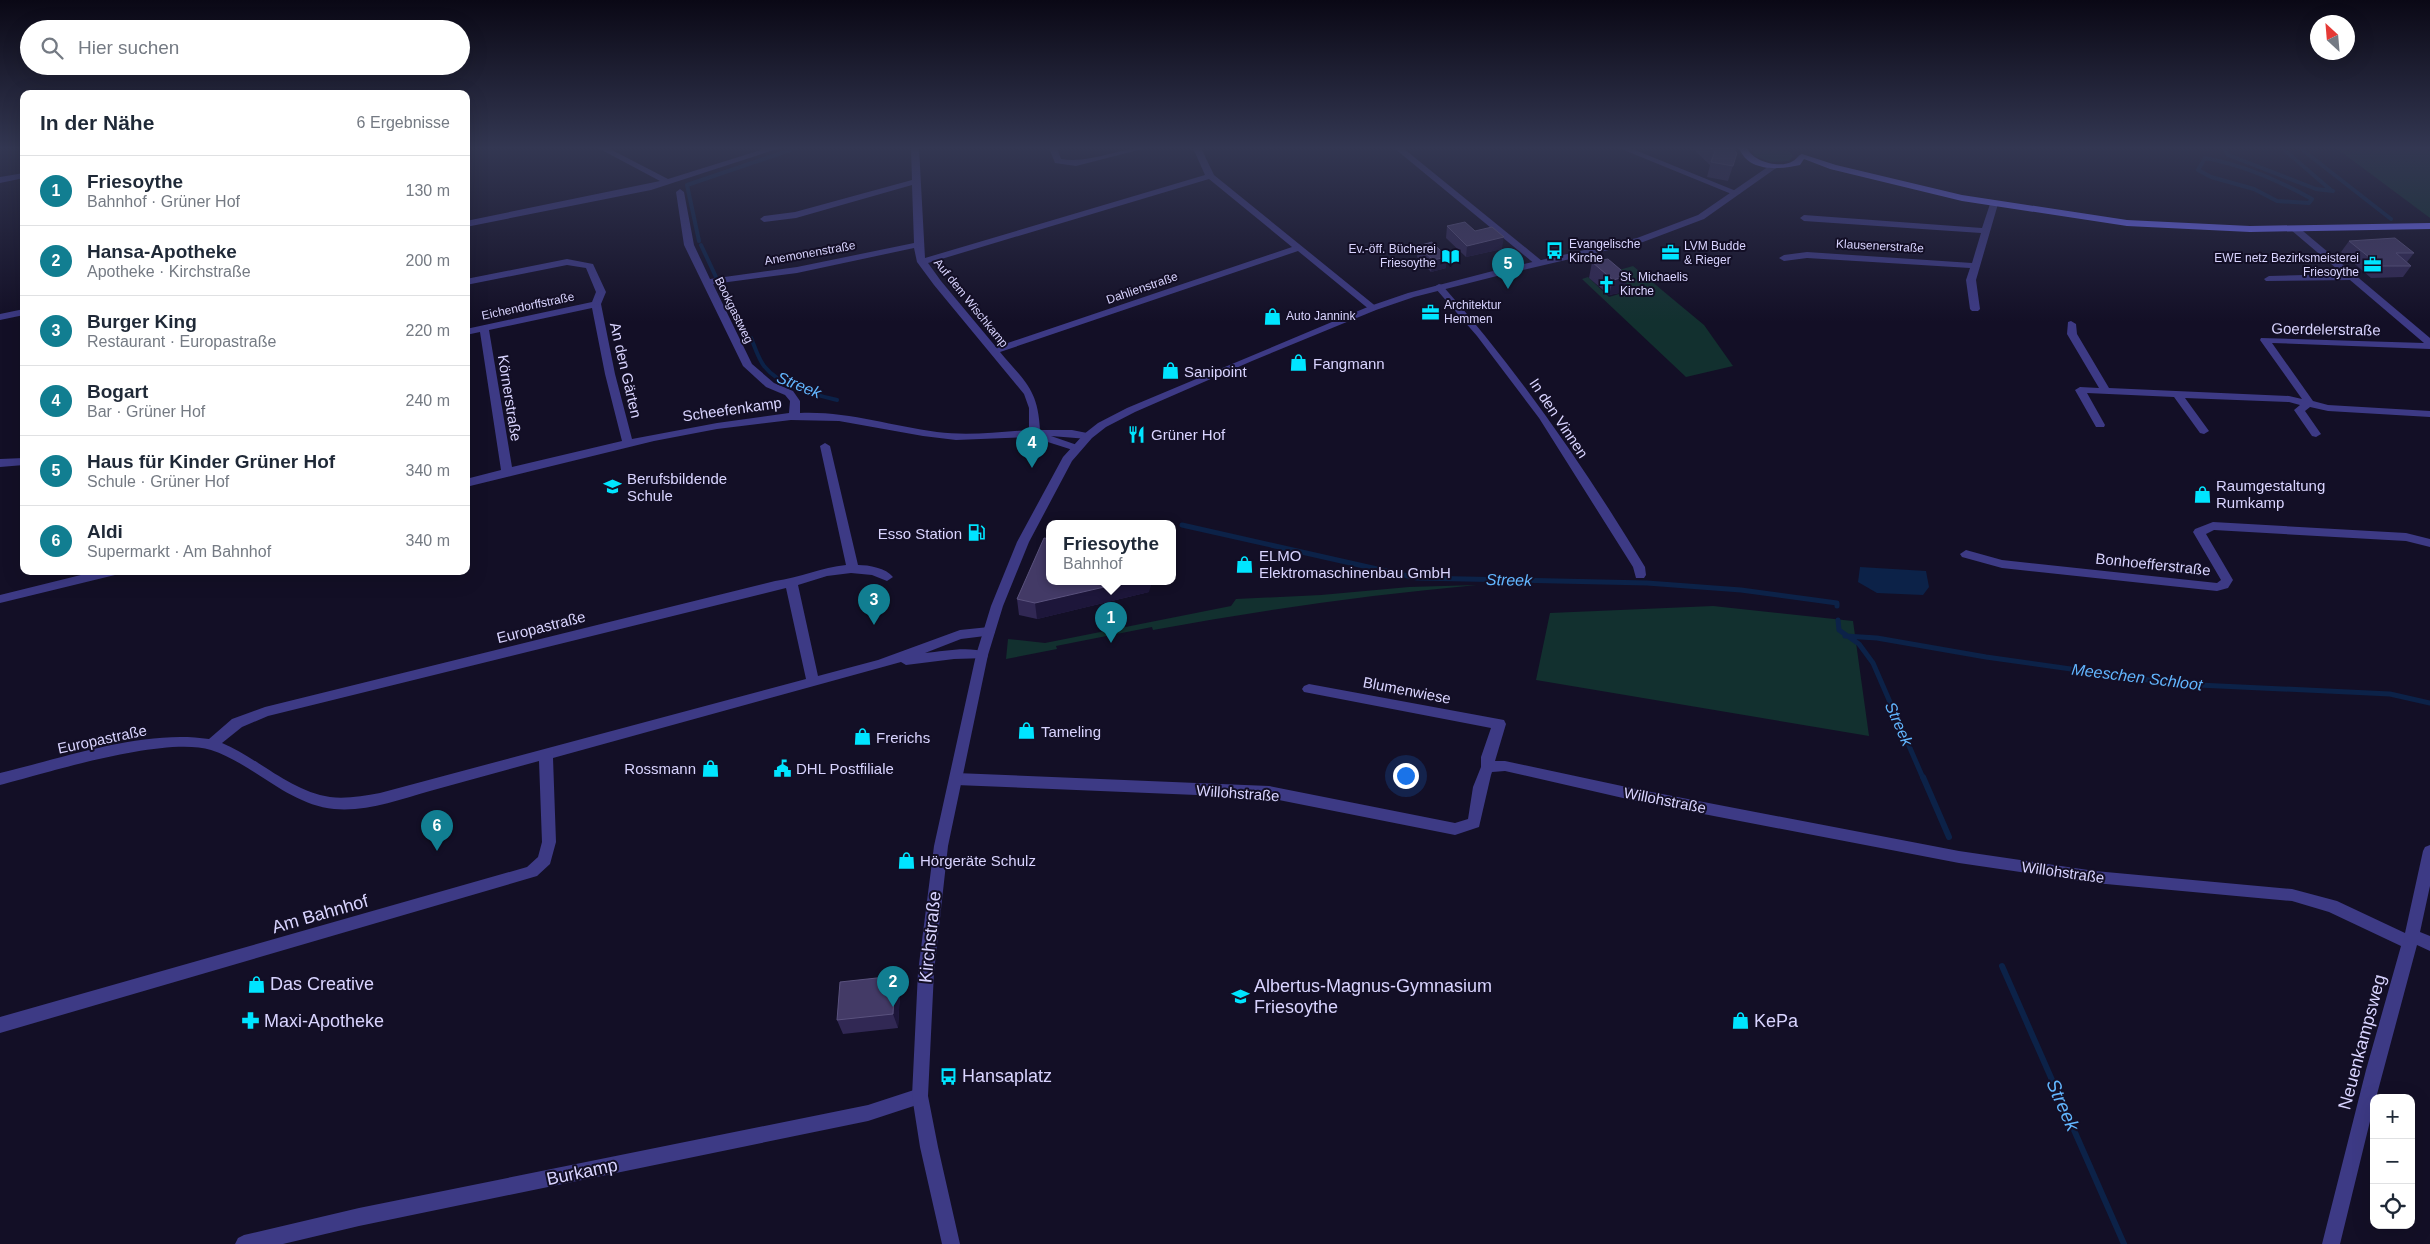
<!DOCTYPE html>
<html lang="de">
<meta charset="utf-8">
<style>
:root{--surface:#fff;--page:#f6f6f7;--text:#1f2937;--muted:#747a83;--line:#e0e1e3;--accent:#117e91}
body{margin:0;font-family:Helvetica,sans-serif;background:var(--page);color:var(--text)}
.controls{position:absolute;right:15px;bottom:15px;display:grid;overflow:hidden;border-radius:10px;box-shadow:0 5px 20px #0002}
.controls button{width:45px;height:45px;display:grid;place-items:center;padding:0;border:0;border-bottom:1px solid var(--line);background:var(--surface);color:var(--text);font:25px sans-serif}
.compass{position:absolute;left:2310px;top:15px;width:45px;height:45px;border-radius:50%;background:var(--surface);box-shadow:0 5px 20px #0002;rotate:334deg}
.you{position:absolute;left:1405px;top:775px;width:18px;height:18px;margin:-12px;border:4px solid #fff;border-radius:50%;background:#1a73e8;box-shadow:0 0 0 8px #1a73e833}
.badge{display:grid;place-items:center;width:32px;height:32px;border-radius:50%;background:var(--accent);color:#fff;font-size:16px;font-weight:700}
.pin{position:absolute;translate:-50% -41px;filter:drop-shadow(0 1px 2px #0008)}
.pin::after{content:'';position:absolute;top:26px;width:18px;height:15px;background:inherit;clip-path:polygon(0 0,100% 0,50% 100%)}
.popup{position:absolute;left:1046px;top:520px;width:130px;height:65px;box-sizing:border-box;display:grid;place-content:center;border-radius:10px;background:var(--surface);filter:drop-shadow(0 1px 4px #0005);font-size:16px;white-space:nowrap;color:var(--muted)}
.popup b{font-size:19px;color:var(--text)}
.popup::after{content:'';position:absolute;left:50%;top:100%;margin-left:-10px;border:10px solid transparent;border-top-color:var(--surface)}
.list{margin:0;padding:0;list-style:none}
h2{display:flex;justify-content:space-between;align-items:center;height:65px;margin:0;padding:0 20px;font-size:21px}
h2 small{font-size:16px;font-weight:400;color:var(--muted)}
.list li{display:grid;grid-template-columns:32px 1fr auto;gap:15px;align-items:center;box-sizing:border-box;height:70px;padding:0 20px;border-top:1px solid var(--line)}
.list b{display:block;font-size:19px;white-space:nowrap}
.list p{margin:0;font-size:16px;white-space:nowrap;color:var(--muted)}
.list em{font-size:16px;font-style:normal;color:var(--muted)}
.icon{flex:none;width:28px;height:28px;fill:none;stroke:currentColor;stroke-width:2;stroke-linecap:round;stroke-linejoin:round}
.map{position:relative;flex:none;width:2430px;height:1244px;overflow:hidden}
.search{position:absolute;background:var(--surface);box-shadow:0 5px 20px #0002;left:20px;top:20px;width:450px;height:55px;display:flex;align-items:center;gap:12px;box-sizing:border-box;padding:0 18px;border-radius:28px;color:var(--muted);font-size:19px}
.panel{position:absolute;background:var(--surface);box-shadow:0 5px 20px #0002;left:20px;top:90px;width:450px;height:485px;border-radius:10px}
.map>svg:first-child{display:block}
.green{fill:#12302f}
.water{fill:#0c2248}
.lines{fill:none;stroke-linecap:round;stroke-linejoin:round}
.stream-far2{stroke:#0c2248;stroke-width:4}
.stream-far1{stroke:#0c2248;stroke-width:5}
.stream{stroke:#0c2248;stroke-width:6}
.minor{fill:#3d3a85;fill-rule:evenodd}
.tertiary{fill:#3d3a85;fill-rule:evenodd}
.secondary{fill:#6f6bff;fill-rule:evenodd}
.wall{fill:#312854}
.shaded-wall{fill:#1d163a}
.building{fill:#433a66;stroke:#5a527e}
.labels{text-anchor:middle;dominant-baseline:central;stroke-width:4;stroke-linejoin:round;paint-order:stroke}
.far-poi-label{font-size:12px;fill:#d9d4ff;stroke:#130f26;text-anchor:start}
.far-street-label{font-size:12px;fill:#d9d4ff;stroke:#130f26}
.street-label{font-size:15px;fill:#d9d4ff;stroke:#130f26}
.poi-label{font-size:15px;fill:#d9d4ff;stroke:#130f26;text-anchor:start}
.water-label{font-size:16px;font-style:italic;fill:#62b6ff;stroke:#130f26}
.near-street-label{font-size:18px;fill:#d9d4ff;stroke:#130f26}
.near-poi-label{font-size:18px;fill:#d9d4ff;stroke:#130f26;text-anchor:start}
.near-water-label{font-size:19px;font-style:italic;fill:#62b6ff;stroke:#130f26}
</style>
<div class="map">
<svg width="2430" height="1244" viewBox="0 0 2430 1244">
<rect width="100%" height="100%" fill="#130f26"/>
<path class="green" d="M1752 148H1786L1793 156 1789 161 1771 162 1754 156Z
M2336 148H2430V218Z
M1633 266 1704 325 1733 366 1686 377 1582 279 1588 277 1609 297 1626 292 1605 274Z
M1477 585C1368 595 1261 610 1153 630L1152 627 1056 646 1057 649 1006 659 1008 639 1045 643 1231 606 1236 599 1321 595 1409 587Z
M1713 606 1853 621 1869 736 1536 680 1550 613Z"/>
<path class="water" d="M1860 567 1926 571 1929 587 1923 595 1877 593 1858 582Z"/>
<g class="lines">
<path class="stream-far2" d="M2224 148 2228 155 2316 189 2333 191
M2282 148 2332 191
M2300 148 2391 219
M2205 158C2243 165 2278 180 2312 199L2309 203 2277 201 2254 189 2211 177 2198 170Z
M699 241 687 185 796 148
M701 245 716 277
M723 289 745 329
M751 338C755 347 758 358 764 366 781 387 812 394 837 400"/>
<path class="stream-far1" d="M1182 525 1417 578 1647 583 1741 590 1837 603V606
M1838 620 1839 630 1859 644 1873 663 1923 778
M1845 636 1877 638 1986 657 2177 684 2390 694 2430 703"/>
<path class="stream" d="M1923 777 1949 837
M2002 966 2124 1244"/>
<path class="minor" d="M598 148H608L668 179 767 148H780L651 190 466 227V221L660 181Z
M911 148H919L925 258 1205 175 1193 148H1201L1214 175 1378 308 1373 311 1370 310 1298 251 1000 352C1025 382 1038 389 1040 430H1072L1092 434 1093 436 1088 439 1051 436 1080 446 1081 448 1076 451 1032 437 956 440 923 436 839 421 791 420 717 429 654 441 466 487V479L501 470 480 332 466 335V329L592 302 596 292 586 268 567 265 466 285V279L567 259 593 264 606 292 601 304 615 374 632 439 717 423 789 413 790 401 785 395 766 387 743 366 684 245 676 192 680 189 684 192 694 245 710 279 797 267 914 243 912 185 796 218 764 222 760 219 764 216 795 212 912 180ZM1209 179 1292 247 996 347 941 281 928 263ZM914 248 917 262 934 285 1024 394 1029 408V430C999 432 968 436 937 432 891 426 847 411 800 413V401L793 391 774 383 752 364 713 284 797 273ZM592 308 605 374 622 441 512 467 489 330Z
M1049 148H1057L1061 159C1090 164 1117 148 1146 148L1076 166 1055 163Z
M1394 148H1403L1542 261V265H1536Z
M1619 148H1630L1741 193 1734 195Z
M24 173V178L0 183V177Z
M1994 201 1998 204 1976 280 1980 309 1978 311H1972L1970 309 1966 280 1970 268 1807 258 1784 261 1779 258 1784 255 1807 252 1972 263 1981 233 1804 221 1800 218 1804 215 1982 228 1990 204Z
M2291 226H2297L2430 338V349L2272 343 2313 401 2328 405 2430 411V417L2328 411 2310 407 2305 411 2321 434 2316 437 2312 436 2294 410 2300 405 2289 402 2185 398 2209 431 2204 434 2200 433 2174 397 2087 393 2105 425 2104 427H2096L2075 390 2080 387 2099 388 2067 334 2068 322 2071 321 2076 324 2077 334 2109 388 2289 396 2302 399 2260 340 2261 338 2424 343 2350 280 2266 281 2264 279 2269 276 2343 274 2291 230Z
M1439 284 1442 285C1519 372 1585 468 1645 567L1646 575 1644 578H1636L1633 567 1539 418 1477 336 1436 289 1434 287Z
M24 309V315L0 320V314Z
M825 443 830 446 858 565C869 565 886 568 893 577L887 581 872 575 851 573 827 576 798 585 818 676 878 660 960 630 989 627 995 632 993 635 961 639 925 653C944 651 967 646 987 652L988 655 987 658 954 659 906 665 901 662 553 758 556 842 550 864 537 876 0 1033V1017L527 867 538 857 542 842 539 761C503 771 466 781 430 791 399 800 366 812 334 809 287 804 254 764 211 750 164 736 50 772 0 785V773C63 758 144 729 209 739L232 719 265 707 775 581C799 578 822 567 846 565L820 446ZM786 588 806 679 380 793C363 796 346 799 330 797 290 791 258 758 222 743L242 727 268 716Z
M24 458V465L0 467V459Z
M2213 522 2406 533 2430 539V547L2406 541 2214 530 2206 534 2233 580 2228 588 2217 591 2002 568 1962 557 1960 554 1966 550 2002 560 2217 583 2221 580 2193 532 2195 529Z
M97 571H121L115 575 0 603V595Z
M1309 684 1504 720 1506 724 1495 761H1505L1636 789 1959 851 2095 871 2292 889 2337 901 2405 933 2423 851 2425 847 2430 845V886L2420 932 2430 936V951L2417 945 2376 1098H2374V1105L2340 1244H2322L2366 1070 2401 946 2329 912 2292 901 2095 883 1959 863 1636 801 1505 771 1492 772 1491 775 1479 827 1455 835 1269 798 956 785 951 783 949 779 951 775 956 773 1269 786 1455 823 1468 819 1473 787 1481 767V757L1491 728 1304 692 1302 689 1304 686Z
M920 1088 926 1090 928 1096 926 1102 868 1121 359 1226 283 1244H235L238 1238 244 1235 359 1208 868 1105Z"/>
<path class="tertiary" d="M1772 164 1779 166 1704 219 1643 242 1497 276 1414 297 1376 310 1252 361 1135 412 1106 427 1092 438 1072 461 1029 542 1003 606 988 655 948 846 934 972 928 1096 938 1147 960 1244H942L920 1147 912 1096 918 972 934 846 976 655 991 606 1017 542 1063 457 1084 434 1098 423 1127 408 1370 306 1408 293 1493 271 1637 238 1698 215Z"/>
<path class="secondary" d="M1739 148H1747C1753 162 1781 169 1793 161 1797 159 1798 155 1802 154L1836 165 1962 195 2127 220 2250 226 2430 223V229L2250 232 2127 226 1962 201 1830 169 1804 159 1800 165C1779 170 1748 172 1739 148Z"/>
</g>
<path class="wall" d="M1692 148H1732L1737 153 1728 181 1707 177 1710 165Z
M1447 226 1475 231 1502 249 1466 257 1446 238Z
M2349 241 2414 253 2407 262 2411 266 2403 277 2371 278 2341 252Z
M1418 246 1446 268 1431 272 1417 257Z
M1608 259 1624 292 1609 295 1589 278 1592 262Z
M1149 592 1037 619 1019 615 1017 599Z
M900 991 898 1028 843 1034 837 1020Z"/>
<path class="shaded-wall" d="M1504 237 1502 249 1466 257 1467 246Z
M1447 257 1446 268 1431 272 1433 260Z
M1628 276 1624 292 1609 295 1613 280Z
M1126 582H1152L1149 592 1037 619 1035 603Z
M895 976 900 991 898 1028 893 1014Z"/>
<path class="building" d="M1711 148H1732L1737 153 1733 166 1711 162 1715 151Z
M1465 222 1475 231 1492 227 1504 237 1467 246 1447 226Z
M2395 238 2414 253H2396L2411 266H2380L2349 241Z
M1432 242 1447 257 1433 260 1418 246Z
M1608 259 1628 276 1613 280 1592 262Z
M1044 538 1050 539V582H1126L1035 603 1017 599Z
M895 976 893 1014 837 1020 840 982Z"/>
<linearGradient id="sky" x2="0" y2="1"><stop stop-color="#0a0815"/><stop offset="0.46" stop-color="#333752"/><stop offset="1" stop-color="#333752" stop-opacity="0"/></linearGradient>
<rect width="2430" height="322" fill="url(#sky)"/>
<defs>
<symbol id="bus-bare" viewBox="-9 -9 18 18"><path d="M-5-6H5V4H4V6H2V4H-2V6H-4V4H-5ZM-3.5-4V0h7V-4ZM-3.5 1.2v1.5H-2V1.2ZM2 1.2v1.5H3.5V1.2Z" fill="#00e5ff" stroke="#130f26" stroke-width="2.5" paint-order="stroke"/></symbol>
<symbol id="office-bare" viewBox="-9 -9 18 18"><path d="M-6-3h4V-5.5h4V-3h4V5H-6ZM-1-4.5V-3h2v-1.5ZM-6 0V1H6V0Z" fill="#00e5ff" stroke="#130f26" stroke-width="2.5" paint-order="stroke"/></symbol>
<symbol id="library-bare" viewBox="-9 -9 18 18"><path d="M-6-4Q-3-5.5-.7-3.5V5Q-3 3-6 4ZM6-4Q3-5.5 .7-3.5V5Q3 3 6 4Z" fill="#00e5ff" stroke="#130f26" stroke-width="2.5" paint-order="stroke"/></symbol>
<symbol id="church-bare" viewBox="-9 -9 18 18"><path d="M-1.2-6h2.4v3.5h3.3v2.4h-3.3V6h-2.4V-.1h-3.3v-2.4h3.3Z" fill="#00e5ff" stroke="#130f26" stroke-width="2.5" paint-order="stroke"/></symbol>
<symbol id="shop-bare" viewBox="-9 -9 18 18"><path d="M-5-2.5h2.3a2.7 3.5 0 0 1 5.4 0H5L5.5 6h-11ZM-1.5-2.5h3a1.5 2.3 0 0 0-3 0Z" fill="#00e5ff" stroke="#130f26" stroke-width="2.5" paint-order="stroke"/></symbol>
<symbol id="restaurant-bare" viewBox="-9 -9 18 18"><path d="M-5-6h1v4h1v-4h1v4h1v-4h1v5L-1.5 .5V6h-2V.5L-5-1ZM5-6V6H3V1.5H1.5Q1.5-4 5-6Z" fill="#00e5ff" stroke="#130f26" stroke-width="2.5" paint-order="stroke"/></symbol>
<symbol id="school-bare" viewBox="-9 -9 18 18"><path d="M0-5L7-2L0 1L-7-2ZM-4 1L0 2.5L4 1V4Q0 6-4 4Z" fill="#00e5ff" stroke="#130f26" stroke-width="2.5" paint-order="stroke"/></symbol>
<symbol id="fuel-bare" viewBox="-9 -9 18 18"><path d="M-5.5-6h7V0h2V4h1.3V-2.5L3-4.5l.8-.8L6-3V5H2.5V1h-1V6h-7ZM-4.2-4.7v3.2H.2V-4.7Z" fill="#00e5ff" stroke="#130f26" stroke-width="2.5" paint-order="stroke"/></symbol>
<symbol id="civic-bare" viewBox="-9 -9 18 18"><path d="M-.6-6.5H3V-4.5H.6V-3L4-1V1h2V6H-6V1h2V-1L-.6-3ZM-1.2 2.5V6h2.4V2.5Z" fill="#00e5ff" stroke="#130f26" stroke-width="2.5" paint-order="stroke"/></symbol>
<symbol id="pharmacy-bare" viewBox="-9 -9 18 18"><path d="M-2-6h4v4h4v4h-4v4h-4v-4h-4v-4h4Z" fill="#00e5ff" stroke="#130f26" stroke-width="2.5" paint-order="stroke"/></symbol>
</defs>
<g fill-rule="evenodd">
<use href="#bus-bare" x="1542" y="238" width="25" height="25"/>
<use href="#office-bare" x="1658" y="240" width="25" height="25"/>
<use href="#library-bare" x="1438" y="244" width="25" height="25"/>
<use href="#office-bare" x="2360" y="252" width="25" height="25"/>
<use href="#church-bare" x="1594" y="272" width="25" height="25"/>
<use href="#office-bare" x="1418" y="300" width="25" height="25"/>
<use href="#shop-bare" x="1260" y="304" width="25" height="25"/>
<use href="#shop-bare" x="1286" y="350" width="25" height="25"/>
<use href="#shop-bare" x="1158" y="358" width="25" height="25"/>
<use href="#restaurant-bare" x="1124" y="422" width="25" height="25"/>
<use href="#school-bare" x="600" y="474" width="25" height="25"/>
<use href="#shop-bare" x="2190" y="482" width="25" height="25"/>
<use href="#fuel-bare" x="964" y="520" width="25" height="25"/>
<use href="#shop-bare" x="1232" y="552" width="25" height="25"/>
<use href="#shop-bare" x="1014" y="718" width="25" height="25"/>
<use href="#shop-bare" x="850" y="724" width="25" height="25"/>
<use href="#shop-bare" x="698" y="756" width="25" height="25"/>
<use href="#civic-bare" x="770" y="756" width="25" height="25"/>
<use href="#shop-bare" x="894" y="848" width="25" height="25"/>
<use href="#shop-bare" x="244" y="972" width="25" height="25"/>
<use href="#school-bare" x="1228" y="984" width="25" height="25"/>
<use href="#pharmacy-bare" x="238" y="1008" width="25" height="25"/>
<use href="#shop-bare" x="1728" y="1008" width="25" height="25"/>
<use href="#bus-bare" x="936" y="1064" width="25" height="25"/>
</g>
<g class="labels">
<g class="far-poi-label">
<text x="1569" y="244">Evangelische<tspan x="1569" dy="14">Kirche</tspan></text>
<text x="1684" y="246">LVM Budde<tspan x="1684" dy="14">&amp; Rieger</tspan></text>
<text x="1436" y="249" text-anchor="end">Ev.-öff. Bücherei<tspan x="1436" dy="14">Friesoythe</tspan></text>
<text x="2359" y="258" text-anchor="end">EWE netz Bezirksmeisterei<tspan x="2359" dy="14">Friesoythe</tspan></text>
<text x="1620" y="277">St. Michaelis<tspan x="1620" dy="14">Kirche</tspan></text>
<text x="1444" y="305">Architektur<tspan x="1444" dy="14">Hemmen</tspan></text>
<text x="1286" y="316">Auto Jannink</text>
</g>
<g class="far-street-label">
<text transform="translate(1880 246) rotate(3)">Klausenerstraße</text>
<text transform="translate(810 253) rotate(-10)">Anemonenstraße</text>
<text transform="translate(1142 288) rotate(-19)">Dahlienstraße</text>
<text transform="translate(971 303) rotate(51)">Auf dem Wischkamp</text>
<text transform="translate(528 306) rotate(-12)">Eichendorffstraße</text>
<text transform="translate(734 310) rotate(64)">Bookgastweg</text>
</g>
<g class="street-label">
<text transform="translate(2326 329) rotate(1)">Goerdelerstraße</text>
<text transform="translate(626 370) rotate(77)">An den Gärten</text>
<text transform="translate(510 398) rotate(81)">Körnerstraße</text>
<text transform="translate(732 409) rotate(-8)">Scheefenkamp</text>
<text transform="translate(1559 418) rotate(56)">In den Vinnen</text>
<text transform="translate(2153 564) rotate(6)">Bonhoefferstraße</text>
<text transform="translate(541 627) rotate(-14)">Europastraße</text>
<text transform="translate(1407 690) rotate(11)">Blumenwiese</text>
<text transform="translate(102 739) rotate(-12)">Europastraße</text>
<text transform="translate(1238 793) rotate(4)">Willohstraße</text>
<text transform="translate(1665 800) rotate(11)">Willohstraße</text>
<text transform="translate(2063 872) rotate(8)">Willohstraße</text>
</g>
<g class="poi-label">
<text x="1313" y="363">Fangmann</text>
<text x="1184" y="371">Sanipoint</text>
<text x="1151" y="434">Grüner Hof</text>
<text x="627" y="478">Berufsbildende<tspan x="627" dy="17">Schule</tspan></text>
<text x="2216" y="485">Raumgestaltung<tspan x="2216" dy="17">Rumkamp</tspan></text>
<text x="962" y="533" text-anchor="end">Esso Station</text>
<text x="1259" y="555">ELMO<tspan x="1259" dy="17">Elektromaschinenbau GmbH</tspan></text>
<text x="1041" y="731">Tameling</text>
<text x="876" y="737">Frerichs</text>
<text x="696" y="768" text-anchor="end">Rossmann</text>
<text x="796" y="768">DHL Postfiliale</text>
<text x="920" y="860">Hörgeräte Schulz</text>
</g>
<g class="water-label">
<text transform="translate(799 385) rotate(22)">Streek</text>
<text transform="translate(1509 580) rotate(1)">Streek</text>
<text transform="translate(2137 677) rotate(7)">Meeschen Schloot</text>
<text transform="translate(1899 724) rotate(66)">Streek</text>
</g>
<g class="near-street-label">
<text transform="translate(320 914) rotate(-16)">Am Bahnhof</text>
<text transform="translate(930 937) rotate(-84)">Kirchstraße</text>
<text transform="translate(2362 1042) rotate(-75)">Neuenkampsweg</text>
<text transform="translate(582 1172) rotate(-12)">Burkamp</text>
</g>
<g class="near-poi-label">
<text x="270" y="984">Das Creative</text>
<text x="1254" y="986">Albertus-Magnus-Gymnasium<tspan x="1254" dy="21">Friesoythe</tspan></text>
<text x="264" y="1021">Maxi-Apotheke</text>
<text x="1754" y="1021">KePa</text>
<text x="962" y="1076">Hansaplatz</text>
</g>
<g class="near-water-label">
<text transform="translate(2063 1105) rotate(66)">Streek</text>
</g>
</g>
</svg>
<div class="controls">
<button>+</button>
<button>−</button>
<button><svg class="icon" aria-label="locate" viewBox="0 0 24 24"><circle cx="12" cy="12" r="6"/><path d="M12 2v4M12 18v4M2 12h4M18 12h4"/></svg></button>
</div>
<svg class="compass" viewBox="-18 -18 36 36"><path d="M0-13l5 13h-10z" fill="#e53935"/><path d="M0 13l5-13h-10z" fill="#747a83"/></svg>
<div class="you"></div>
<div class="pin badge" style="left:1111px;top:643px">1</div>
<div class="popup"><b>Friesoythe</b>Bahnhof</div>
<div class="pin badge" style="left:893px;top:1007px">2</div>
<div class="pin badge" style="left:874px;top:625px">3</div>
<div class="pin badge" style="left:1032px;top:468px">4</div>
<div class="pin badge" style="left:1508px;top:289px">5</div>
<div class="pin badge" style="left:437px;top:851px">6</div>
<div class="search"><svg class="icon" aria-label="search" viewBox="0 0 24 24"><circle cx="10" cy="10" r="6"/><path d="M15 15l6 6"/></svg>Hier suchen</div>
<section class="panel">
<h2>In der Nähe<small>6 Ergebnisse</small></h2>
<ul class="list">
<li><span class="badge">1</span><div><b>Friesoythe</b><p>Bahnhof · Grüner Hof</p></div><em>130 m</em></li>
<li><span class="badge">2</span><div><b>Hansa-Apotheke</b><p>Apotheke · Kirchstraße</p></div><em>200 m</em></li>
<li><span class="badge">3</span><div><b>Burger King</b><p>Restaurant · Europastraße</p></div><em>220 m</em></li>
<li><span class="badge">4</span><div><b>Bogart</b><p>Bar · Grüner Hof</p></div><em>240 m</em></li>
<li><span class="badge">5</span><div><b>Haus für Kinder Grüner Hof</b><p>Schule · Grüner Hof</p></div><em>340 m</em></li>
<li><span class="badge">6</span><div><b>Aldi</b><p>Supermarkt · Am Bahnhof</p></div><em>340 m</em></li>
</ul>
</section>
</div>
